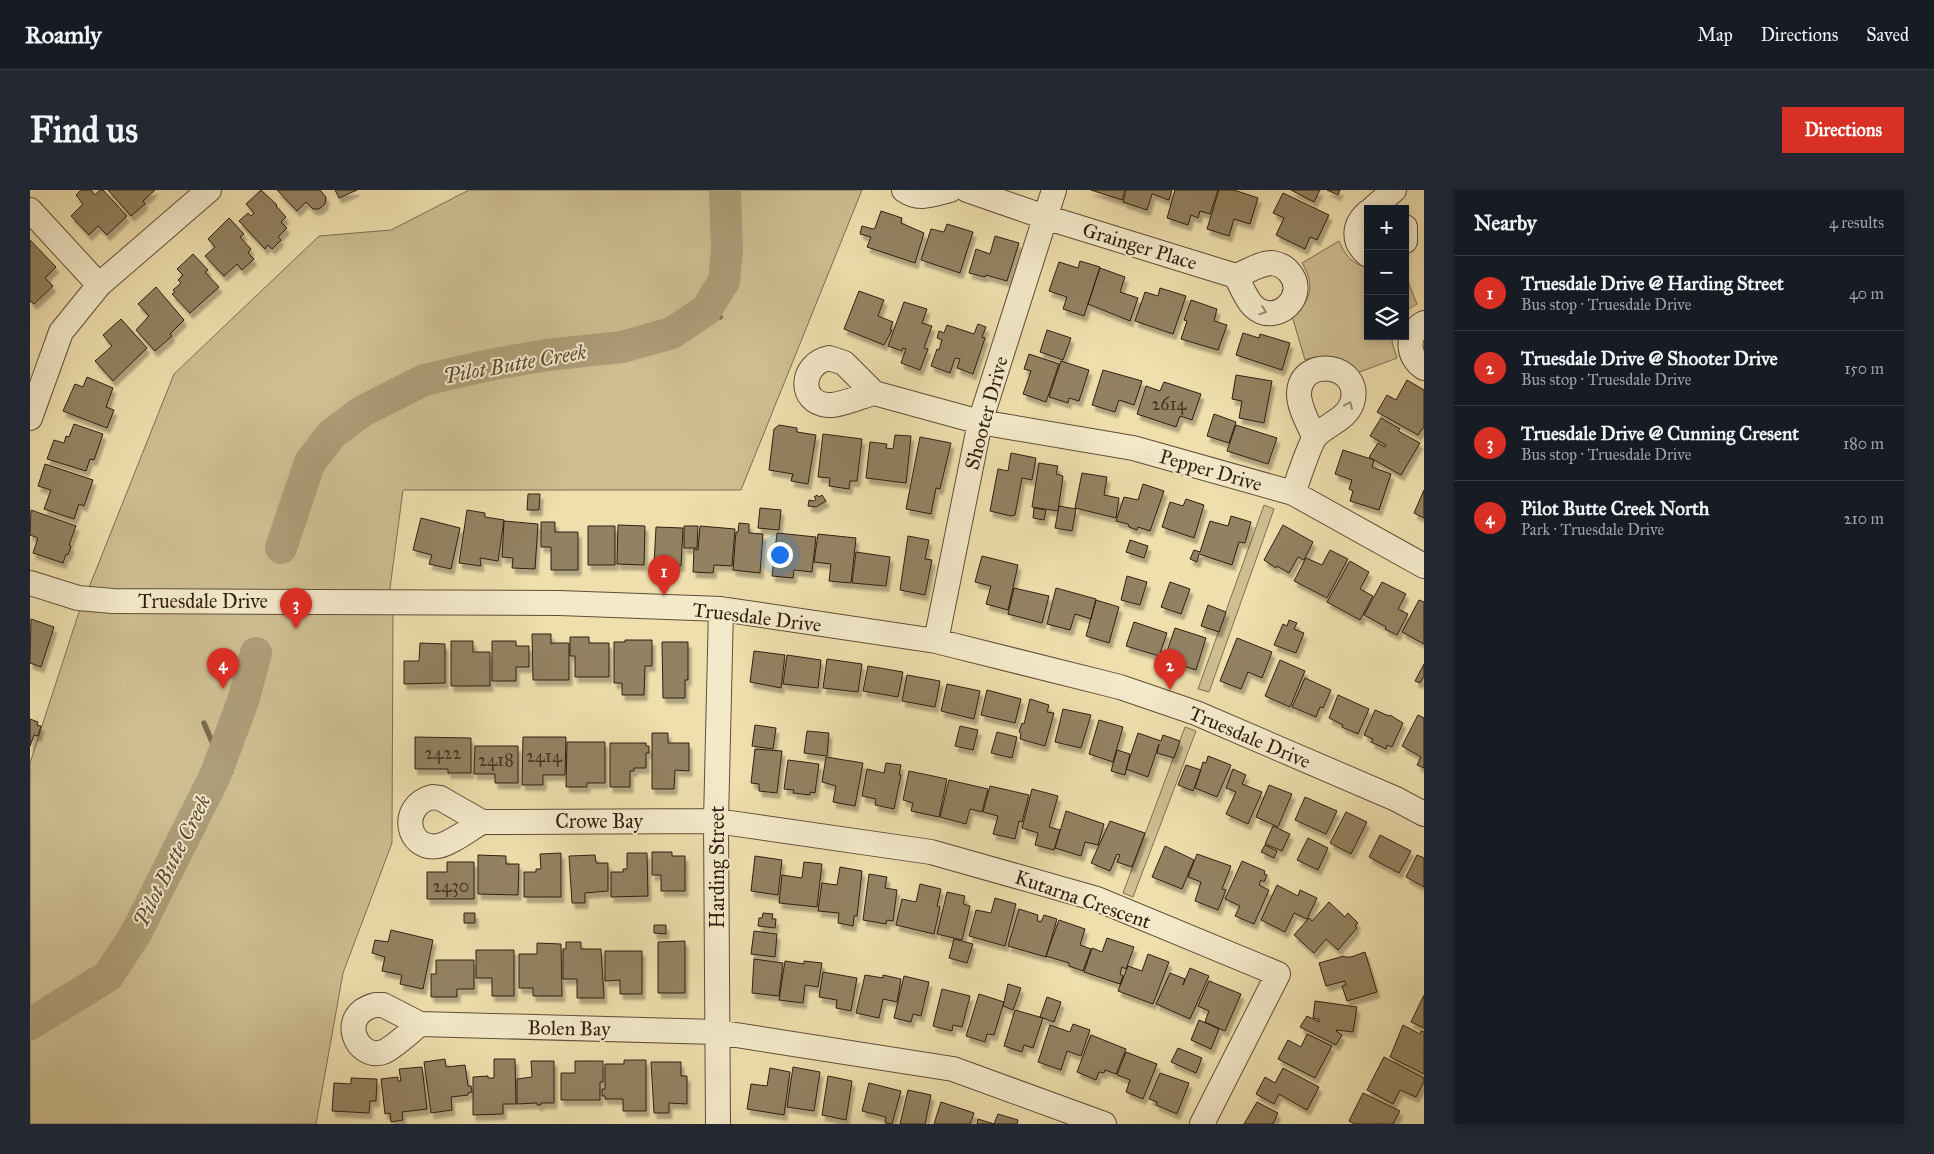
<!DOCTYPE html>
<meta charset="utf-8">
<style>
:root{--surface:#171b24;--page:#242831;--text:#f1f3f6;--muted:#9ea1a6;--line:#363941;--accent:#d93025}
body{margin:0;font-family:"IM FELL Great Primer",serif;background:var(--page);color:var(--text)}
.controls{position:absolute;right:15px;top:15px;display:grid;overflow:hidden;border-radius:0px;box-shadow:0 2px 8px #0003}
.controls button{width:45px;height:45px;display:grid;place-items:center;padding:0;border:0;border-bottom:1px solid var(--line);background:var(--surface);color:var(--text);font:25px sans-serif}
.you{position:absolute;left:749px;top:364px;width:18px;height:18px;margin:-12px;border:4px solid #fff;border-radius:50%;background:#1a73e8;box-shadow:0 0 0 8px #1a73e833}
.badge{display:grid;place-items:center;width:32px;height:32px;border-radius:50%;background:var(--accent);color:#fff;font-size:16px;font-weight:700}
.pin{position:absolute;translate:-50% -41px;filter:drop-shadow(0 1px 2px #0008)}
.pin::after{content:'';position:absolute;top:26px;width:18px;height:15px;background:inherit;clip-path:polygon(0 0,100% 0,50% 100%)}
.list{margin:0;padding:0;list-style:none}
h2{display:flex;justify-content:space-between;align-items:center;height:65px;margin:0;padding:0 20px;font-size:21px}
h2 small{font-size:16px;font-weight:400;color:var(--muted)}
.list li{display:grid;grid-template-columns:32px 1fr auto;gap:15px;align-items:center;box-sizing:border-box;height:75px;padding:0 20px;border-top:1px solid var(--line)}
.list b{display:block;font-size:19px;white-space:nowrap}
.list p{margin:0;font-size:16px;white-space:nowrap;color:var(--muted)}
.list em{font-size:16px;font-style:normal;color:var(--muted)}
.icon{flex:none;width:28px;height:28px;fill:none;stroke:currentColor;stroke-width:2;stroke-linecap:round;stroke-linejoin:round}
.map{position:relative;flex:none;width:1394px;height:934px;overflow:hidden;border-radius:0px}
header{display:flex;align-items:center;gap:30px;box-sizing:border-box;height:70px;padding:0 25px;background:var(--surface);border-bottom:1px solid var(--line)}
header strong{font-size:24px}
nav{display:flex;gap:28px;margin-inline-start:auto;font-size:18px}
.intro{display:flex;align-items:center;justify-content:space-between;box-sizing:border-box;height:120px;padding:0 30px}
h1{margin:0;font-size:35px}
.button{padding:12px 22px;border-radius:0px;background:var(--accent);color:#fff;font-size:18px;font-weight:700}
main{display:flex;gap:30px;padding:0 30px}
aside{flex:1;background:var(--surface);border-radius:0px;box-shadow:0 2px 8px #0003}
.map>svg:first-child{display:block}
.green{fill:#cebe92;stroke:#7f6e52}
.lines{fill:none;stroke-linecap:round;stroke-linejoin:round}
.stream{stroke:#7b6a4f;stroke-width:5.5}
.river{stroke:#ad9d78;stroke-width:32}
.building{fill:#938262;stroke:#301e11;filter:url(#shadow)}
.minor-casing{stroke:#604e38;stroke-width:26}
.minor{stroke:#f4eaca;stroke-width:24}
.oneway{stroke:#9c8e77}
.labels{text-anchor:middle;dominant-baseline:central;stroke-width:4;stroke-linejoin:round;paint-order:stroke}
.number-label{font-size:18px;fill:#493725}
.street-label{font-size:20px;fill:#301e11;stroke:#f4eaca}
.water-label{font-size:21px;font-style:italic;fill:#5c4a35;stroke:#f4eaca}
</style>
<header>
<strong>Roamly</strong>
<nav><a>Map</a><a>Directions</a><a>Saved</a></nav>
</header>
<div class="intro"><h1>Find us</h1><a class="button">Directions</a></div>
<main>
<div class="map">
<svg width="1394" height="934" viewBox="0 0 1394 934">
<defs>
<filter id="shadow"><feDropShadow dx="3" dy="5.5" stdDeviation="1" flood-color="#0004"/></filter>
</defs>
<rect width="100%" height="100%" fill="#eedfad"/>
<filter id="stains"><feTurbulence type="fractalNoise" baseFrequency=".004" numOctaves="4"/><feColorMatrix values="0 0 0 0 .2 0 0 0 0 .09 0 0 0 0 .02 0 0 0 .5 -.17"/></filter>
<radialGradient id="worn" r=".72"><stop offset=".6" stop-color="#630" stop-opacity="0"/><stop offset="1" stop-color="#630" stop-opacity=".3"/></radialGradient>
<path class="green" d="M439 0H832L711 300H373L360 398 363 424 362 653 313 783 286 934H0V573L48 425 144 184 289 46 361 40Z
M1309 51C1315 65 1322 75 1338 77V146H1363L1362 152 1367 168 1327 183C1314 165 1296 163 1275 170L1262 126C1282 111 1285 94 1272 73Z
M1375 84 1387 114 1375 121Z
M1234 315 1244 319 1179 502 1168 499Z
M1155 537 1166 541 1103 707 1093 703Z"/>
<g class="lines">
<path class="stream" d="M671 123H682L690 127
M174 533 183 554 189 576
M185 586 192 583 201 582"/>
<path class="river" d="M251 358 280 272 302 244 331 222 394 190 459 175 517 165 592 157 642 143 676 120 694 91 697 59 695 0
M0 834 78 786 105 745 185 586 213 511 226 463"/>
</g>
<path class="building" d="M51 0H61L65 5 70 0H73L97 26 77 45 68 36 59 45 41 26 53 14 46 5Z
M78 0H125L113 11 115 14 101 26Z
M231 0 247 15 246 16 256 27 251 32 257 38 248 47 251 50 242 59 238 55 235 59 209 31 218 23 221 26 224 23 216 14Z
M247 0H290L296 7 295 14 289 19H283L276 12 267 21Z
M305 0H327L309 8Z
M1061 0H1095L1092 10Z
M1096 0H1142L1139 10 1122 4 1117 20 1093 12Z
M1145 0H1188L1180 24 1170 21 1168 28 1161 25 1158 35 1137 28Z
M1189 0H1204L1228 8 1220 34 1204 29 1199 46 1177 39Z
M1261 0H1290L1284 12Z
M1297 0H1310L1308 5Z
M1253 3 1299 25 1287 50 1280 47 1275 59 1246 45 1254 28 1243 23Z
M851 21 872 28 871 33 894 43 885 73 837 57 841 47 830 44 832 36 843 39 845 38Z
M199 28 214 44 210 47 221 59 218 63 224 69 212 80 207 74 194 86 175 66 185 57 178 49Z
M917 34 943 42 930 83 891 70 901 39 914 42Z
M965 46 989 53 977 91 956 85 955 87 939 83 946 59 960 64Z
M0 50 26 77 15 88 23 96 4 114 0 111Z
M163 64 178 80 175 82 189 97 160 123 142 104 145 102 143 100 151 93 148 90 153 85 147 79Z
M1050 71 1070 77 1054 126 1033 119 1037 107 1019 101 1029 72 1048 78Z
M1070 78 1095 87 1090 102 1108 108 1100 131 1058 114Z
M126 97 154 130 140 144 142 146 125 161 106 140 119 126 108 114Z
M1130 98 1156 106 1143 144 1105 131 1115 102 1128 106Z
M829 101 854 110 848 126 863 132 860 140H862L854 155 814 139Z
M1161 110 1187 119 1184 131 1197 135 1188 160 1151 149 1157 131 1154 130Z
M874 112 897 119 892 133 902 136 894 158 898 159 890 180 871 173 876 159 873 158 872 161 858 156Z
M91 129 117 158 83 191 65 171 82 156 73 145Z
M948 134 956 137 952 147 955 148 943 184 927 178 930 169 925 168 920 183 901 176 907 159 909 160 912 150 907 148 909 141 914 143 917 135 944 144Z
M1017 140 1041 148 1033 170 1010 162Z
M1213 143 1229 148 1230 144 1260 153 1252 180 1206 165Z
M999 164 1029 174 1016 212 993 204 1001 181 994 179Z
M1031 171 1059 180 1049 211 1039 208 1038 213 1019 207Z
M1073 180 1112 191 1104 215 1089 210 1085 222 1062 215Z
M1206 185 1242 191 1234 233 1209 228 1212 211 1202 209Z
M57 187 83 198 76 217 84 220 77 238 33 221 45 194 53 197Z
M1377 190 1394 200V238H1393L1388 245 1347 222 1357 205 1366 210Z
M1134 192 1171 204 1162 230 1150 226 1146 237 1107 224 1116 196 1130 201Z
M1184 224 1206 232 1199 253 1177 246Z
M1351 228 1370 239 1368 241 1390 253 1371 285 1339 267 1348 253 1355 257 1356 255 1340 246Z
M44 234 73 244 64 270 60 269 56 281 17 269 24 250 34 253 36 246 39 247Z
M749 235 767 238V242L786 245 778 294 761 291 763 284 739 280 744 239Z
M1206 235 1247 248 1238 274 1197 261Z
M793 244 832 249 827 291H820L819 299 799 296 800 288 788 287Z
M865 245 881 246 876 293 836 288 840 252 857 254 856 258 863 259Z
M890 247 921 253 910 299 906 298 901 324 876 319Z
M1313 260 1344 270 1342 277 1361 284 1349 320 1320 311 1323 301 1319 299 1322 290 1305 284Z
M981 263 1006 268 1002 290 992 288 985 325 981 326 960 321 968 279 978 281Z
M1009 273 1028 276 1026 284 1033 286 1028 321 1002 317Z
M15 274 63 290 54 316 49 314 44 329 14 319 21 300 8 296Z
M1052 283 1077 287 1074 305 1089 308 1086 328 1045 318Z
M1113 294 1134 301 1120 341 1108 337 1107 340 1099 337 1098 334 1086 331 1094 307 1108 310Z
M1394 300V328L1384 323Z
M498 304H510L509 320H497Z
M787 305 789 307 792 305 796 311 786 317 778 316 779 310 784 311 786 309 784 307Z
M1156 309 1174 315 1164 348 1132 337 1140 312 1153 316Z
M1029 316 1046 319 1042 341 1025 338Z
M730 318 751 320 749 340 728 338Z
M1004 318 1016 320 1014 330 1003 328Z
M1 320 46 336 39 355 41 356 38 365 36 364 33 373 3 363 8 348 0 345Z
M437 320 455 323V327L474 330 468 371 450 368 451 376 429 373Z
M1201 326 1221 332 1215 353 1209 352 1202 375 1169 364 1167 372 1160 369 1164 360 1170 362 1180 331 1198 336Z
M391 328 430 338 421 379 399 374 402 365 383 360Z
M474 331 508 334 505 379 482 378 483 368 472 367Z
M511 332H525V342H548V380H521V357H511Z
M709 333 719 334V343L733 344 730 383 703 380 706 342H708Z
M588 335 615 336 614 375 587 374Z
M1253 335 1283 352 1274 370 1268 367 1259 383 1247 376 1246 378 1234 370Z
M558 336H585V375H558Z
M654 336H668L667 358H654Z
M670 336 705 339 702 376 684 375 683 383 663 382 664 359 668 360Z
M626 337 653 338 651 376 624 375Z
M747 343 786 347 782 382 764 380 763 388 742 386Z
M788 344 826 348 821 393 799 391 801 374 784 372Z
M878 346 899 350 895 369 902 370 895 405 870 400Z
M1100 350 1118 356 1114 368 1096 362Z
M1300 360 1318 369 1297 408 1264 391 1276 368 1292 375Z
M826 362 860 367 856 396 822 393Z
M952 366 988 375 978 420 956 414 961 396 945 392Z
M1320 371 1339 382 1330 399 1343 406 1330 430 1297 412Z
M1097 386 1117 392 1110 415 1091 410Z
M1140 392 1160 399 1151 424 1131 417Z
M1352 392 1376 404 1368 419 1378 424 1367 445 1355 439 1356 437 1334 425Z
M984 398 1019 406 1012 433 978 424Z
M1026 398 1066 409 1061 429 1045 424 1040 440 1017 434Z
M1066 410 1089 417 1079 453 1056 446Z
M1389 410 1394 412V454L1372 442Z
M1178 415 1196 422 1189 442 1171 436Z
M1 429 24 437 11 477 0 473Z
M1259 430 1267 433 1264 439 1274 443 1266 463 1244 455 1253 434 1257 436Z
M1104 432 1137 443 1129 466 1096 456Z
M1145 438 1176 448 1166 480 1134 470Z
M502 444H521V454L523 453H539V490H503Z
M540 447H559V453H579V487H545V466H540Z
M1207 448 1242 462 1232 488 1218 482 1211 499 1190 491Z
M595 450H622V476H615L614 505H592V493H584V452H595Z
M421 451H443V462H460V496H421Z
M462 451H486V456H499V477H486V491H462Z
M632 452H658V490H655V508H633Z
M390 453 415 454V493L374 494V471H389Z
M724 461 755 465 751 498 720 492Z
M757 465 791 470 788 498 753 494Z
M797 469 832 474 828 502 793 498Z
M1250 470 1275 481 1260 517 1235 506Z
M1394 474V486L1390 493 1385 491Z
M838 476 873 482 868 507 833 501Z
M877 485 910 491 905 517 872 511Z
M1275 488 1301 500 1293 518 1290 517 1286 527 1262 517Z
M917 494 950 501 944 529 911 521Z
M957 500 991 509 985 533 951 525Z
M1308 505 1339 519 1328 544 1312 537 1313 535 1299 528Z
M1000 509 1019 515 1017 522 1024 523 1015 556 990 549 991 543 989 542 992 533 994 534Z
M1033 519 1061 525 1051 558 1025 552Z
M1345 520 1359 526 1360 525 1373 533 1362 557 1357 555 1356 559 1341 552 1343 549 1334 545Z
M1388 525 1394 528V578L1387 575 1391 567 1372 556Z
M0 529 8 532 7 535 11 536 8 546 4 545 0 556Z
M1069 530 1093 537 1083 572 1059 564Z
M725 535 746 538 743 559 722 556Z
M930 536 948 540 943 560 925 556Z
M777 541 799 543 797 566 774 563Z
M967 542 987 547 982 568 961 563Z
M622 543H638V553H659V581L645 580 644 599H622Z
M1108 543 1131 551 1133 545 1150 551 1144 568 1127 563 1129 554 1118 587 1096 579Z
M385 547 441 548V583H418V579H385Z
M493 547H536L535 585H513V595H492Z
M537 552H575V593H557V597H536Z
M580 553H616V556H619V563H616V578H604V581H600V597H580Z
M445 556H488V593H465V584H444Z
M725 559 752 561 747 603 729 601V594L721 593Z
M1087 560 1100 564 1095 585 1081 581Z
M1178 566 1201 575 1187 607 1165 598 1173 572 1176 573Z
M796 567 833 573 825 616 803 612 806 596 792 592Z
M758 570 789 574 785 603 780 602V605L763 603 764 600 754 599Z
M856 573 871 575 869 585H871L864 619 845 615 846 609 832 606 837 579 854 583Z
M1156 575 1171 580 1163 601 1148 595Z
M1203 579 1216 585 1212 594 1232 602 1218 634 1196 624 1206 602 1196 598Z
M879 581 917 589 909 627 881 621 883 613 873 610Z
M919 590 958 599 952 622 940 619 936 634 910 627Z
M1239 595 1262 604 1248 637 1226 627Z
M960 596 999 605 992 632 989 631 985 649 963 644 968 626 953 622Z
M1002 599 1028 606 1019 637 1030 640 1024 660 1005 655 1008 643 992 638Z
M1275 607 1307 621 1296 644 1265 630Z
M1036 621 1074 634 1068 655 1055 652 1051 666 1025 658Z
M1316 622 1337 632 1321 664 1300 653Z
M1080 631 1115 643 1102 677 1087 672 1090 665 1087 664 1080 681 1061 673Z
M1243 636 1260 644 1252 661 1235 654Z
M1350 645 1381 661 1369 683 1339 667Z
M1278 648 1298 658 1288 680 1267 670Z
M1235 655 1247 661 1244 668 1231 662Z
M1135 656 1164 670 1152 699 1122 687Z
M622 662H642V666H655V701H631V685H622Z
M531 663V707H494V682H506V679H511L510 664Z
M597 663H617L618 706 581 707V682H593V679H597Z
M1167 664 1201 676 1192 699 1196 700 1188 720 1165 711 1171 692 1158 687Z
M448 665 476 666V674H489L488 705 448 704Z
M565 665 566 673H578V701L555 703V713H542L539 666Z
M1387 665 1394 668V697L1376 687Z
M725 666 752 670 748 705 721 701Z
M1212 671 1235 681 1234 684 1237 685 1234 692 1231 690 1229 695 1239 700 1224 734 1205 726 1210 716 1195 709Z
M417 672H444V709H397V682H417Z
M774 672 792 674 787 717 749 713 752 685 772 688Z
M810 677 832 681 827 726H824L823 736 808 733 809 723 788 721 792 693 807 695Z
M839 684 857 687 855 698 867 700 863 731 857 730 856 734 833 730Z
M890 694 911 699 907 716 910 717 904 744 866 735 872 709 886 712Z
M1247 695 1268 706 1270 700 1287 708 1277 729 1264 723 1255 742 1231 730Z
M917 702 935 706 933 714 940 716 932 750 907 744Z
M965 708 986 714 975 756 939 746 946 720 961 723Z
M1299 712 1315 727 1318 723 1328 733 1325 736 1327 738 1308 760 1296 749 1284 763 1264 745 1279 728 1282 731Z
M989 719 1008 725 1007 731 1011 732 1014 725 1027 729 1016 767 978 756Z
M434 723H445V733H434Z
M733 723 743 724 742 729H746L745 738 728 736 729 728H732Z
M1029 730 1055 739 1050 755 1061 759 1053 781 1039 776V773L1016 766Z
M624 735H636V744L624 743Z
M361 740 403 750 393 799 370 794 372 785 352 781 355 767 342 763 345 750 358 752Z
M724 741 747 744 745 767 721 764Z
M1077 748 1104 757 1096 779 1092 777 1090 784 1093 786 1090 794 1054 782 1062 758 1072 762Z
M924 749 943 754 937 773 919 768Z
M655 751V803H628V752Z
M536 752H551V759H571L574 808H547V789H533V759H536Z
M507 753 531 754 532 806H503V798H489V764H507Z
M446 760H484V806H462V788H446Z
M575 761H612V804H590V790L575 791Z
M1335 762 1347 802 1317 811 1312 796 1316 795 1315 791 1296 796 1289 773 1314 766 1315 767H1321Z
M1118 764 1139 772 1123 814 1088 801 1098 776 1112 781Z
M724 769 753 773 749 806 722 803Z
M406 770H444V799H427V807H401V784H406Z
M755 771 774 774V771L792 773 788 797 775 795 773 813 749 810Z
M1160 778 1179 786 1160 829 1126 814 1140 783 1155 789 1153 795Z
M793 782 827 788 821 821 806 818 807 810 789 807Z
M835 785 853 788V785L871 789 867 812 853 809 849 828 826 823Z
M874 786 899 792 891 826 883 824 881 832 864 828Z
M1179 791 1211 804 1195 841 1175 832 1179 821 1168 816Z
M978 794 991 798 983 820 973 816Z
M912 799 940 806 932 837 923 835 922 841 903 836Z
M949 804 974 812 964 845 957 844 955 852 936 846Z
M1394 805V838L1381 832Z
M1017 807 1031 812 1024 832 1010 827Z
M1285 811 1327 817 1323 842 1307 840 1306 841 1312 845 1306 855 1270 837 1277 826 1289 832V829L1283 828Z
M985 820 1013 828 1003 858 994 855 992 862 974 856Z
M1169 830 1189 839 1181 859 1161 850Z
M1043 834 1060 840 1051 866 1037 861 1031 880 1008 872 1020 835 1040 842Z
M1373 835 1390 844 1391 841 1394 842V884L1360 867Z
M1277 844 1302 856 1285 888 1248 869 1258 850 1271 857Z
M1061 845 1096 859 1086 884 1075 880 1074 883 1069 882 1066 890 1047 882Z
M1148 858 1172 868 1166 883 1141 872Z
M1096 862 1127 874 1113 909 1096 902 1100 890 1087 885Z
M1354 867 1394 888V892L1386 907 1370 900 1363 914 1337 900Z
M415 869 416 877 435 875 438 896H441L442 902 438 903V905L421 907 422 920 401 923 394 872Z
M464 869H485L486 914H473V924L443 925V887L458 886V888H464Z
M594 870H616V921H593V909H575V906H572V899H575V874H594Z
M501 871H524V913H511V915H507V913L487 914V889L502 887Z
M545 871H573V892H570V910H531V883H545Z
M621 872H651V886H657V914L639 913V923H624Z
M392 877 397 919 372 922 373 930 361 932 360 923 355 924 351 889 368 887V891H371L369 879Z
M763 877 790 882 784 921 757 917Z
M740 878 760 882 754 925 717 919 721 894 737 896Z
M1253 878 1289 897 1277 920 1249 904 1244 914 1226 904 1235 887 1245 893Z
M1130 883 1159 893 1147 924 1126 915 1127 912 1119 909Z
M798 886 822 891 816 930 792 925Z
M321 888 347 889 346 911H340L339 923 302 921 304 893 321 894Z
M839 893 871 901 862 934 855 933 856 927 832 921Z
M878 900 901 905 895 934H870Z
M1333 903 1370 921 1363 934H1325L1319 931Z
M911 912 944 923 940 934H904Z
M1227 912 1248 923 1243 934H1214Z
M968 924 988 930 987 934H947L948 929 964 934Z"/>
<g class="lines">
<defs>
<path id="minor" d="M874 0C889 11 903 4 920 0
M937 0 1015 27 1206 86C1217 82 1230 73 1242 73 1249 74 1255 77 1259 82 1280 105 1246 138 1223 116 1216 109 1211 96 1206 86
M1342 19 1364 0
M0 20 69 95 31 142 0 228
M1338 22C1323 35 1322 52 1338 65
M1375 37V51
M69 95 179 0
M1394 133C1375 144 1377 167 1394 178
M799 168 814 173 844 203C832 206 809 216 798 215 768 213 770 174 799 168Z
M844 203 950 232 1103 258 1263 303 1394 376
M1263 303C1267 293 1280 252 1286 246 1297 234 1316 230 1322 213 1334 174 1270 164 1269 204 1269 218 1279 234 1284 247
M0 393 48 408 83 411 529 413 691 419 906 451 1090 497 1166 523 1366 609 1394 624
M906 451 950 232 1024 0
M402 607 410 608 452 632C440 639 420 654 408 656 377 661 368 616 402 607Z
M452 632 686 631 901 662 1067 709 1248 784 1172 934
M345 815H353L390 834C381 841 362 859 353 862 327 871 306 825 345 815Z
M390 834 687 842 923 879 1074 934
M688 934 686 631 691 419"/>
</defs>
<use href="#minor" class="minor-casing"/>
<use href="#minor" class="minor"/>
</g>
<defs><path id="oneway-chevron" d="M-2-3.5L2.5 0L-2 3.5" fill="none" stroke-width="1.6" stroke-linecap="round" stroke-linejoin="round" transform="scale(1.25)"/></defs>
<g class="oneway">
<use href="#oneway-chevron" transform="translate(1233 121) rotate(19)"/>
<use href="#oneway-chevron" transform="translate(1319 215) rotate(-66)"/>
</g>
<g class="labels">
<g class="number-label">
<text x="1139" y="214">2614</text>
<text x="413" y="563">2422</text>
<text x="514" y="566">2414</text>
<text x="466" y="570">2418</text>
<text x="421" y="696">2430</text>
</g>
<g class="street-label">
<text transform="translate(1110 56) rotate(17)">Grainger Place</text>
<text transform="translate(956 223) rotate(-75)">Shooter Drive</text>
<text transform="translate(1181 280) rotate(16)">Pepper Drive</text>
<text x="173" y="411">Truesdale Drive</text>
<text transform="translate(727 427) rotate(7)">Truesdale Drive</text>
<text transform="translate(1220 547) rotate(23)">Truesdale Drive</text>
<text x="569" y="631">Crowe Bay</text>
<text transform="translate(687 677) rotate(-90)">Harding Street</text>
<text transform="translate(1053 709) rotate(19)">Kutarna Crescent</text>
<text transform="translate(539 838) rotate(1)">Bolen Bay</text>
</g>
<g class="water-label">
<text transform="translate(485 174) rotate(-10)">Pilot Butte Creek</text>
<text transform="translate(142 671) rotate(-63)">Pilot Butte Creek</text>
</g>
</g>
<rect width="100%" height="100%" filter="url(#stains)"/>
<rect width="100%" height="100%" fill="url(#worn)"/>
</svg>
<div class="controls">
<button>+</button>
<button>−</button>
<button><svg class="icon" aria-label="layers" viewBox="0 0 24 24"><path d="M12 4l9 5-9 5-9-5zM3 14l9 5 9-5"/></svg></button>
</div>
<div class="you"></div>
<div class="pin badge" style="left:634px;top:406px">1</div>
<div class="pin badge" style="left:1140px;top:500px">2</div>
<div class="pin badge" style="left:266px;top:439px">3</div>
<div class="pin badge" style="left:193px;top:499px">4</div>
</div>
<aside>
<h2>Nearby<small>4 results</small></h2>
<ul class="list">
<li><span class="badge">1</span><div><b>Truesdale Drive @ Harding Street</b><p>Bus stop · Truesdale Drive</p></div><em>40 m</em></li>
<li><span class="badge">2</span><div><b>Truesdale Drive @ Shooter Drive</b><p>Bus stop · Truesdale Drive</p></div><em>150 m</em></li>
<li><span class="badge">3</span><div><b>Truesdale Drive @ Cunning Cresent</b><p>Bus stop · Truesdale Drive</p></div><em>180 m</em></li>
<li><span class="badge">4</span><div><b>Pilot Butte Creek North</b><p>Park · Truesdale Drive</p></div><em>210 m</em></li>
</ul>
</aside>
</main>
